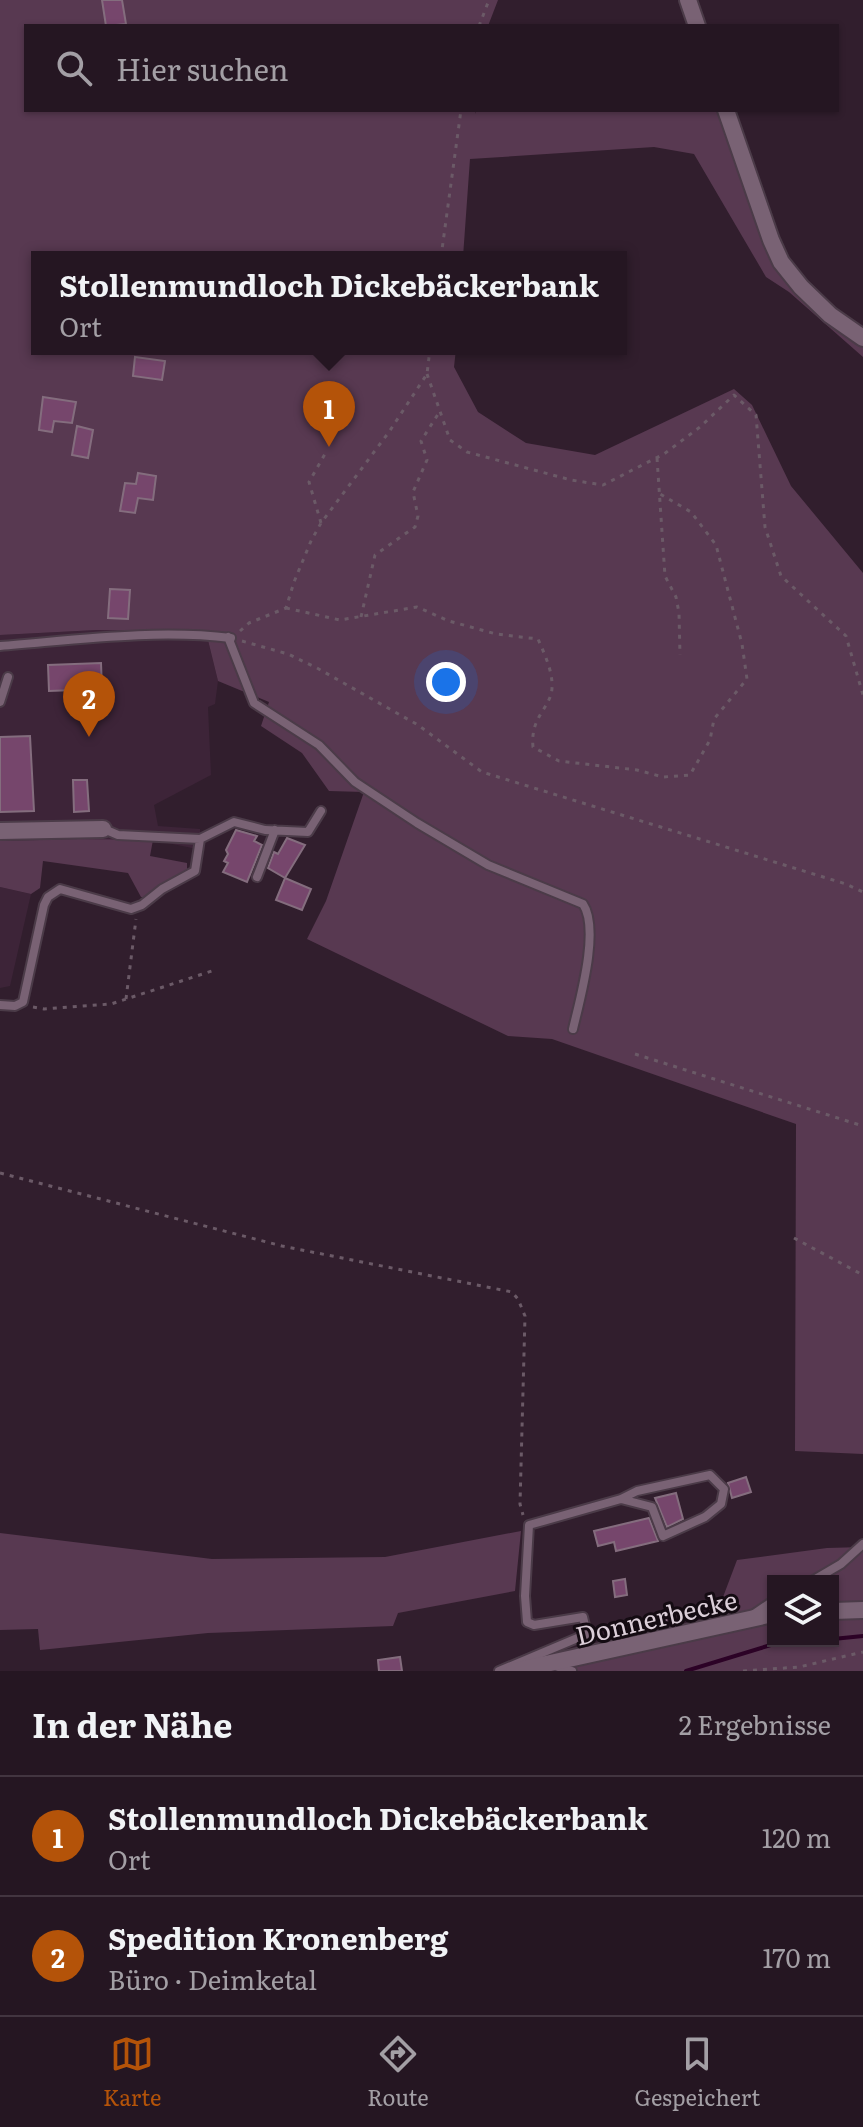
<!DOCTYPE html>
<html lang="de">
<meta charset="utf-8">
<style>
:root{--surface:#251622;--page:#31232f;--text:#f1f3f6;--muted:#a39fa5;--line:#423540;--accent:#b45309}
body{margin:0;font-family:Literata,serif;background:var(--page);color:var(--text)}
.controls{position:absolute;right:24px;bottom:24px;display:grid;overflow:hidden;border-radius:0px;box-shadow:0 2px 6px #0004}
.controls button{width:72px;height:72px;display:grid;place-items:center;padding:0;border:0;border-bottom:2px solid var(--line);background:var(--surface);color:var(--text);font:40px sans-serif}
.you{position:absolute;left:446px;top:682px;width:28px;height:28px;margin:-20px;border:6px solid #fff;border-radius:50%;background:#1a73e8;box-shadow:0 0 0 12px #1a73e833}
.badge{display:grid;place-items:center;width:52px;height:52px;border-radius:50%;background:var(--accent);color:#fff;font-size:26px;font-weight:700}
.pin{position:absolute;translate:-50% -66px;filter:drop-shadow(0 2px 4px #0008)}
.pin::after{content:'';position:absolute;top:42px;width:28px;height:24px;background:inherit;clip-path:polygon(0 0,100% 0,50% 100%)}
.popup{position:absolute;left:31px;top:251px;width:596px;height:104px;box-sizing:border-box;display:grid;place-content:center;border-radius:0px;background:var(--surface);filter:drop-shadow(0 2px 6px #0005);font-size:26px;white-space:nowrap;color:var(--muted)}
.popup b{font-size:30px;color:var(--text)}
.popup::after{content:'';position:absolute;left:50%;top:100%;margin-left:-16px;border:16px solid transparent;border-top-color:var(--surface)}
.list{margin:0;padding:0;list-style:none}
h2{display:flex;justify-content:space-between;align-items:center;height:104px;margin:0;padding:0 32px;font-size:34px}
h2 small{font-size:26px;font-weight:400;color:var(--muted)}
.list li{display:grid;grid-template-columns:52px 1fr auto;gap:24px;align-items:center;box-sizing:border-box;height:120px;padding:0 32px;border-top:2px solid var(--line)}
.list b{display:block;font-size:30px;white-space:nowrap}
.list p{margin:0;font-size:26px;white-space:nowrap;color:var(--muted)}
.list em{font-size:26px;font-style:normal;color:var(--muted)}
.icon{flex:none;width:44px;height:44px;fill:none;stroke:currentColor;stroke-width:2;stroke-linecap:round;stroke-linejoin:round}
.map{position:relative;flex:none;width:863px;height:1671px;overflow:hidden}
.search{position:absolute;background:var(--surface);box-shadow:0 2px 6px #0004;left:24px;right:24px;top:24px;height:88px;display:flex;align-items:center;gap:20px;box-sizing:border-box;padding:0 28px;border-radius:0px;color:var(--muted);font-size:30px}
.sheet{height:344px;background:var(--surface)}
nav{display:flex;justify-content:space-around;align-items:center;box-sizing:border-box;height:112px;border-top:2px solid var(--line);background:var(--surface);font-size:22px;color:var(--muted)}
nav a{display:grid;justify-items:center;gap:4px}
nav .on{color:var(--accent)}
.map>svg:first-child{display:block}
.built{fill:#3d2438}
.green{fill:#583951}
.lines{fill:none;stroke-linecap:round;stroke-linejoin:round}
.stream{stroke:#2c0226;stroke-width:4}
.building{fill:#76466c;stroke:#846d7e;stroke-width:2}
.lane-casing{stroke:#4b3b48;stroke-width:12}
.street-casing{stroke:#4b3b48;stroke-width:20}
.path{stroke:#6b5a67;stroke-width:3;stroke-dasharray:4 6;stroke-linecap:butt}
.lane{stroke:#796274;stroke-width:8}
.street{stroke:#796274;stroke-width:16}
.labels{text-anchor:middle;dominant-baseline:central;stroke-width:6;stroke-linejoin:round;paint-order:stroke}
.street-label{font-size:26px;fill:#dbced8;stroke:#140b12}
</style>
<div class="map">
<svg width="863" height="1671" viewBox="0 0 863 1671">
<rect width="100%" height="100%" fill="#311e2d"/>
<path class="built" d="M97 630 206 632 218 681 215 704 208 707 211 775 154 805 158 826 200 829 202 850 153 840 0 841V635Z
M0 887 31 894 10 986 0 988Z"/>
<path class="green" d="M0 0H498L488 26H26V110H475V114L476 110H723L764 235 863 343V357L789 292 766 277 694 154 654 147 470 159 463 257H37V349H456L454 367 478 412 526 443 595 455 734 389 752 405 791 486 863 573V1454L795 1451 796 1124 552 1039 508 1036 307 939 326 901 364 792 329 791 302 753 261 726 269 702 218 681 206 632 97 630 0 635Z
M78 839 153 840 150 856 187 863V874L146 897H141L128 873 43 861 40 888 31 894 0 887V841Z
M521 1531 515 1591 398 1613 393 1626 208 1633 40 1650 38 1629 0 1630V1533L212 1559 385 1557Z
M863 1547V1607H833V1581H773V1612L731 1620 717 1613 737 1560 827 1548Z
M863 1613V1671H538L773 1618V1641H833V1615Z"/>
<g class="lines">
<path class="stream" d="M833 1639 863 1636
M686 1671 774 1644 805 1641"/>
</g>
<path class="building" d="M102 0H122L126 24 106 26Z
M135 357 165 361 162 380 133 376Z
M43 397 76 402 72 423 54 421 52 432 39 430Z
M77 426 93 430 88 458 72 455Z
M138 473 156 476 153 500 138 498 135 513 120 511 125 483 136 484Z
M110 589 130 590 128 619 108 618Z
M101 663 102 689 49 691 48 665Z
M30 736 34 811 0 812V737Z
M73 780H87L89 811 74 812Z
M236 830 257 836 254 841 262 845 247 882 223 872 228 863 224 861 228 854 226 850Z
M287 838 305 845 285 878 268 868 274 852 278 854Z
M285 878 311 889 302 910 276 900Z
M746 1477 751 1492 732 1498 728 1483Z
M676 1493 683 1519 667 1527 655 1498Z
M649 1518 658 1541 616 1551 614 1542 598 1546 594 1531Z
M625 1579 627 1595 615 1597 613 1581Z
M665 1615 668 1626 643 1631 640 1621Z
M400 1657 402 1671H379L378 1660Z"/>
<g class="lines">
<defs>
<path id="lane" d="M228 637 254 703 319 745 355 782 417 823 488 865 583 904C600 929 580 999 573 1029
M0 646C76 640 155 629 231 638
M0 702 8 677
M104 829 118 835 200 839 234 822 265 830 308 832 321 811
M257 877 275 830
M0 1005 15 1006 23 1002 44 905 48 897 60 889 131 909 142 905 162 889 195 871 200 839
M812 1581 841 1564 863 1544
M751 1616 773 1601
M555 1666 572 1671
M499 1671 587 1634 583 1617 534 1625 527 1622 525 1596 529 1525 621 1499 637 1491 710 1475 724 1489 721 1504 705 1517 663 1536 652 1507 621 1499"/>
<path id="street" d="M688 0 697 26
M726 110 771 240 781 262 801 287 830 315 863 338
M0 831 103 829
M833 1611 863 1610
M514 1671 773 1614"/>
</defs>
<use href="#lane" class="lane-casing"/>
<use href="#street" class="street-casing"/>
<path class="path" d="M479 26 489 0
M441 257 461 110
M427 374 450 440 467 452 571 480 603 485 664 454 700 427 734 395 756 415 765 527 781 576 846 636 863 695
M657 458 665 576 676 597 679 613 680 655
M321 523 309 482 325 454
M286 608 340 620 417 607 449 621 496 634 538 639C544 653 553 671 552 688 551 708 530 716 533 747L559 761 637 770 663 777 690 775 710 740 714 719 747 679 742 644 716 545 691 512 660 494
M361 617 375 555 415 527 418 516 413 492 427 460 421 441 440 411
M240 631 249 623 286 608 294 582 311 541 321 523 389 432 427 374 430 349
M242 641 288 654 317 668 418 725 482 772 846 884 863 892
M126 999 136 919
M33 1007 44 1009 111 1004 215 970
M635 1054 863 1126
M0 1173 282 1246 512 1292 518 1299 525 1316 520 1504 523 1515
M794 1238 863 1275
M743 1671 799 1667 863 1652"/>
<use href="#lane" class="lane"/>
<use href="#street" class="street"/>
</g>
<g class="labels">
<g class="street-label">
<text transform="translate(656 1616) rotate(-13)">Donnerbecke</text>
</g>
</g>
</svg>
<div class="controls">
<button><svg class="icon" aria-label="layers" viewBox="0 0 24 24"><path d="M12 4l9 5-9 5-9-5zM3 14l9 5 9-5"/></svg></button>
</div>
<div class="you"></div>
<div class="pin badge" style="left:329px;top:447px">1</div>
<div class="popup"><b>Stollenmundloch Dickebäckerbank</b>Ort</div>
<div class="pin badge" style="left:89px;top:737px">2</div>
<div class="search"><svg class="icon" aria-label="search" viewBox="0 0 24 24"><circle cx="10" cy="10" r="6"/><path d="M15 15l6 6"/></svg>Hier suchen</div>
</div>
<section class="sheet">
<h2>In der Nähe<small>2 Ergebnisse</small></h2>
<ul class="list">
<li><span class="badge">1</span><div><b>Stollenmundloch Dickebäckerbank</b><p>Ort</p></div><em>120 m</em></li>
<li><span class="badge">2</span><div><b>Spedition Kronenberg</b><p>Büro · Deimketal</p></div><em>170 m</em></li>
</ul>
</section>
<nav>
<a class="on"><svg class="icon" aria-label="map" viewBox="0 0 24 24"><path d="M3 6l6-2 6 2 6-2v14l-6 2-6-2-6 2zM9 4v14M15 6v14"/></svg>Karte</a>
<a><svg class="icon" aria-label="directions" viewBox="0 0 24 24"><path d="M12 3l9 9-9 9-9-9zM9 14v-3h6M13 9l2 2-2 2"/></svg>Route</a>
<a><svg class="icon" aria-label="saved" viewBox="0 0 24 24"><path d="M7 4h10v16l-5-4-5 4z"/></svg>Gespeichert</a>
</nav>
